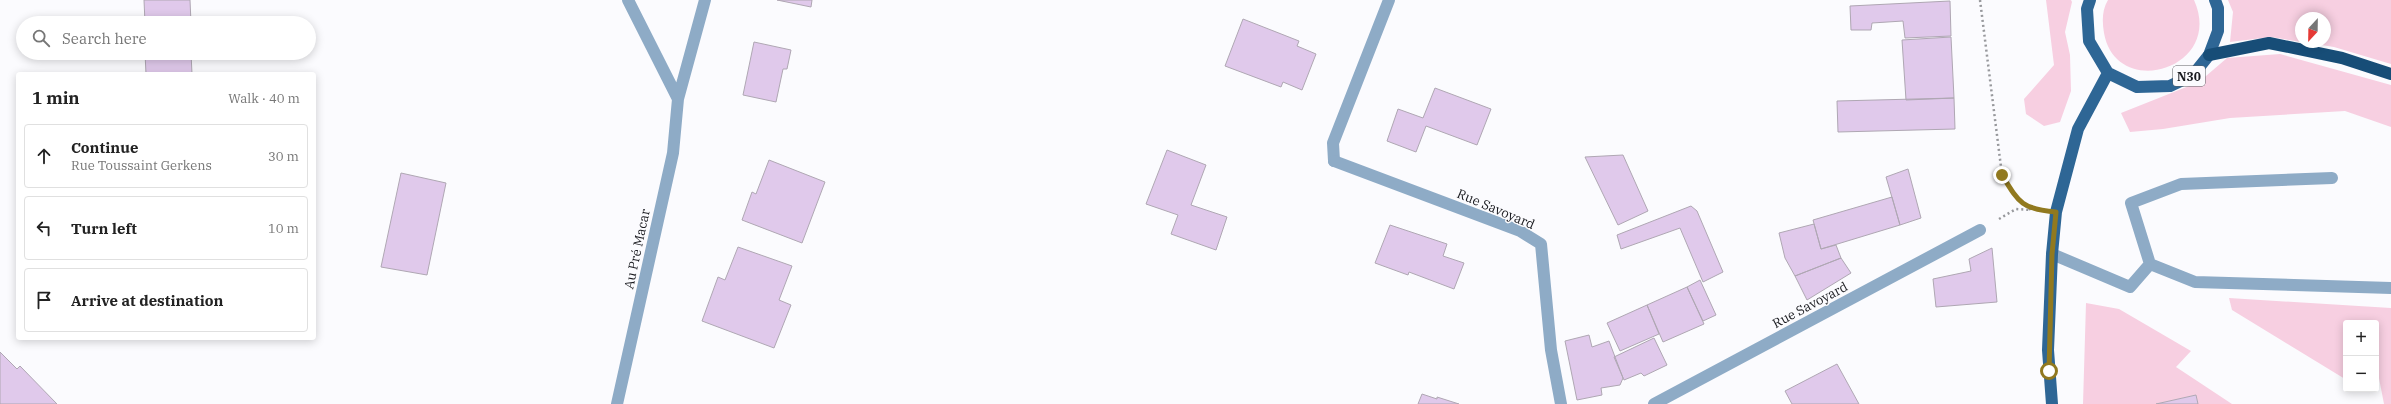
<!DOCTYPE html>
<meta charset="utf-8">
<style>
:root{--surface:#fff;--page:#f6f6f6;--text:#222;--muted:#767676;--line:#e0e0e0}
body{margin:0;font-family:"IBM Plex Serif",serif;background:var(--page);color:var(--text)}
.controls{position:absolute;right:12px;bottom:12px;display:grid;overflow:hidden;border-radius:4px;box-shadow:0 2px 10px #0003}
.controls button{width:36px;height:36px;display:grid;place-items:center;padding:0;border:0;border-bottom:1px solid var(--line);background:var(--surface);color:var(--text);font:20px sans-serif}
.compass{position:absolute;left:2295px;top:12px;width:36px;height:36px;border-radius:50%;background:var(--surface);box-shadow:0 2px 10px #0003;rotate:202deg}
.stop{position:absolute;width:12px;height:12px;margin:-9px;border:3px solid #91791f;border-radius:50%;background:#fff}
.stop.end{background:#91791f;border-color:#fff;box-shadow:0 1px 4px #0008}
.list{margin:0;padding:0;list-style:none}
h2{display:flex;justify-content:space-between;align-items:center;height:52px;margin:0;padding:0 16px;font-size:17px}
h2 small{font-size:13px;font-weight:400;color:var(--muted)}
.list li{display:grid;grid-template-columns:26px 1fr auto;gap:12px;align-items:center;box-sizing:border-box;height:64px;margin:0 8px 8px;padding:0 8px;border:1px solid var(--line);border-radius:4px}
.list b{display:block;font-size:15px;white-space:nowrap}
.list p{margin:0;font-size:13px;white-space:nowrap;color:var(--muted)}
.list em{font-size:13px;font-style:normal;color:var(--muted)}
.icon{flex:none;width:22px;height:22px;fill:none;stroke:currentColor;stroke-width:2;stroke-linecap:round;stroke-linejoin:round}
.map{position:relative;flex:none;width:2391px;height:404px;overflow:hidden}
.search{position:absolute;background:var(--surface);box-shadow:0 2px 10px #0003;left:16px;top:16px;width:300px;height:44px;display:flex;align-items:center;gap:10px;box-sizing:border-box;padding:0 14px;border-radius:22px;color:var(--muted);font-size:15px}
.panel{position:absolute;background:var(--surface);box-shadow:0 2px 10px #0003;left:16px;top:72px;width:300px;height:268px;border-radius:4px}
.map>svg:first-child{display:block}
.green{fill:#f7cfe1}
.building{fill:#e0c9eb;stroke:#afa7b3}
.lines{fill:none;stroke-linecap:round;stroke-linejoin:round}
.path{stroke:#97989c;stroke-width:2.5;stroke-dasharray:2 3;stroke-linecap:butt}
.lane{stroke:#8eabc6;stroke-width:12}
.street{stroke:#8eabc6;stroke-width:12}
.primary{stroke:#2e6695;stroke-width:12}
.highway{stroke:#174d77;stroke-width:12}
.route{stroke:#91791f;stroke-width:5}
.labels{text-anchor:middle;dominant-baseline:central;stroke-width:3;stroke-linejoin:round;paint-order:stroke}
.shield{fill:#fbfbfe;stroke:#5d5e62;stroke-width:1}
.shield-label{font-size:12px;font-weight:bold;fill:#191a1f}
.street-label{font-size:13px;fill:#191a1f;stroke:#fbfbfe}
</style>
<div class="map">
<svg width="2391" height="404" viewBox="0 0 2391 404">
<rect width="100%" height="100%" fill="#fbfbfe"/>
<path class="green" d="M2046 0H2071L2072 2 2065 32 2070 55 2071 91 2060 122 2044 126 2026 114 2024 99 2054 65Z
M2108 0H2194C2225 69 2116 101 2104 33 2102 21 2102 10 2108 0Z
M2228 0H2391V64L2334 47 2303 42H2325V18H2301V42L2271 37 2230 42 2233 12Z
M2280 54 2391 85V127L2345 111 2230 118 2163 129 2130 132 2121 113 2199 82 2227 58Z
M2229 298 2391 308V404H2384L2378 373H2376V323H2346L2345 379 2232 310Z
M2086 303 2119 309 2191 351 2176 367 2232 404H2198L2196 395 2156 404H2083Z"/>
<path class="building" d="M144 0H190L191 23H145Z
M777 0H812L811 7Z
M1950 1 1951 36 1905 38 1903 21 1872 23 1871 30H1851L1850 6Z
M1243 19 1299 41 1297 46 1316 54 1302 90 1283 82 1281 87 1225 66Z
M1951 37 1954 98 1906 100 1902 40Z
M754 42 791 50 787 69H783L776 102 743 95Z
M145 53H191L192 74H146Z
M1435 88 1491 109 1477 145 1426 126 1416 152 1387 141 1398 109 1423 118Z
M1954 98 1955 129 1838 132 1837 101Z
M1167 150 1206 165 1191 205 1227 217 1216 250 1171 234 1178 215 1146 204Z
M1623 155 1648 211 1618 225 1585 157Z
M769 160 825 182 802 243 742 220 752 192 756 194Z
M1908 169 1921 218 1900 225 1886 177Z
M401 173 446 183 427 275 381 267Z
M1892 197 1900 225 1821 249 1813 220Z
M1691 206 1697 211 1723 272 1703 282 1680 228 1621 249 1617 235Z
M1814 224 1821 249 1836 245 1841 258 1795 276 1785 258 1779 233Z
M1390 225 1447 244 1443 256 1464 263 1454 289 1409 272 1408 275 1375 263Z
M738 247 792 266 779 300 791 305 774 348 702 321 718 277 725 280Z
M1992 248 1997 302 1936 307 1933 279 1971 271 1969 259Z
M1841 258 1851 273 1807 300 1795 276Z
M1700 280 1716 315 1703 321 1687 287Z
M1687 287 1704 324 1663 342 1647 305Z
M1647 305 1659 334 1620 351 1607 323Z
M1589 335 1592 347 1609 341 1623 378 1620 385 1601 388 1602 395 1577 400 1565 341Z
M1654 338 1667 365 1644 376 1641 373 1624 380 1614 357Z
M0 352 17 369 20 366 57 404H0Z
M1837 364 1859 404H1792L1785 391Z
M1422 394 1437 399V397L1459 404H1418Z
M2196 395 2198 404H2156Z"/>
<g class="lines">
<path class="path" d="M1980 0 2002 175 2020 202 2031 210
M1999 219 2016 209 2031 210"/>
<path class="lane" d="M1334 161 1333 143 1389 0
M2332 178 2181 184 2131 203 2150 264 2195 282 2391 288
M2052 254 2130 287 2150 264"/>
<path class="street" d="M628 0 678 99
M1334 161 1520 231 1541 244 1551 350 1561 404
M617 404 673 153 678 99 705 0
M1654 404 1980 230"/>
<path class="primary" d="M2090 0 2087 9 2089 41 2108 73 2137 87 2170 86 2193 75 2209 55 2218 31V8L2215 0
M2052 404 2048 350 2052 254 2056 212 2078 129 2108 73"/>
<path class="highway" d="M2209 55 2269 43 2342 58 2391 74"/>
</g>
<g class="lines">
<path class="route" d="M2002 175C2019 203 2022 209 2056 212L2052 254 2049 371"/>
</g>
<g class="labels">
<rect class="shield" x="2173" y="66" width="32" height="20" rx="3"/>
<g class="shield-label">
<text x="2189" y="76">N30</text>
</g>
<g class="street-label">
<text transform="translate(1496 209) rotate(23)">Rue Savoyard</text>
<text transform="translate(637 249) rotate(-78)">Au Pré Macar</text>
<text transform="translate(1810 305) rotate(-28)">Rue Savoyard</text>
</g>
</g>
</svg>
<div class="controls">
<button>+</button>
<button>−</button>
</div>
<svg class="compass" viewBox="-18 -18 36 36"><path d="M0-13l5 13h-10z" fill="#e53935"/><path d="M0 13l5-13h-10z" fill="#767676"/></svg>
<div class="stop" style="left:2049px;top:371px"></div>
<div class="stop end" style="left:2002px;top:175px"></div>
<div class="search"><svg class="icon" aria-label="search" viewBox="0 0 24 24"><circle cx="10" cy="10" r="6"/><path d="M15 15l6 6"/></svg>Search here</div>
<section class="panel">
<h2>1 min<small>Walk · 40 m</small></h2>
<ul class="list">
<li><svg class="icon" aria-label="ahead" viewBox="0 0 24 24"><path d="M12 20V5M6 11l6-6 6 6"/></svg><div><b>Continue</b><p>Rue Toussaint Gerkens</p></div><em>30 m</em></li>
<li><svg class="icon" aria-label="left" viewBox="0 0 24 24"><path d="M17 20v-9H6M10 6l-5 5 5 5"/></svg><div><b>Turn left</b></div><em>10 m</em></li>
<li><svg class="icon" aria-label="arrive" viewBox="0 0 24 24"><path d="M6 21V4h12l-3 4 3 4H6"/></svg><div><b>Arrive at destination</b></div></li>
</ul>
</section>
</div>
